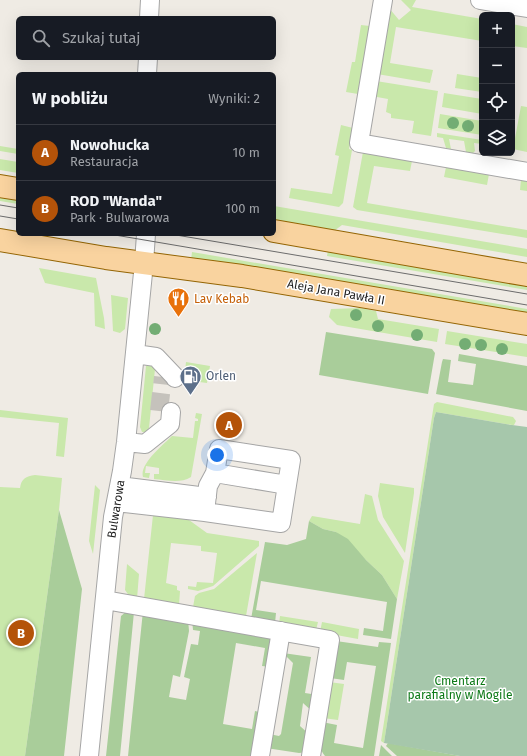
<!DOCTYPE html>
<html lang="pl">
<meta charset="utf-8">
<style>
:root{--surface:#171b24;--page:#20242c;--text:#f1f3f6;--muted:#9ea1a6;--line:#363941;--accent:#b45309}
body{margin:0;font-family:"Fira Sans",sans-serif;background:var(--page);color:var(--text)}
.controls{position:absolute;right:12px;top:12px;display:grid;overflow:hidden;border-radius:6px;box-shadow:0 4px 16px #0002}
.controls button{width:36px;height:36px;display:grid;place-items:center;padding:0;border:0;border-bottom:1px solid var(--line);background:var(--surface);color:var(--text);font:20px sans-serif}
.you{position:absolute;left:217px;top:455px;width:14px;height:14px;margin:-10px;border:3px solid #fff;border-radius:50%;background:#1a73e8;box-shadow:0 0 0 6px #1a73e833}
.badge{display:grid;place-items:center;width:26px;height:26px;border-radius:50%;background:var(--accent);color:#fff;font-size:13px;font-weight:700}
.pin{position:absolute;translate:-50% -50%;border:2px solid #fff;box-shadow:0 1px 4px #0006}
.list{margin:0;padding:0;list-style:none}
h2{display:flex;justify-content:space-between;align-items:center;height:52px;margin:0;padding:0 16px;font-size:17px}
h2 small{font-size:13px;font-weight:400;color:var(--muted)}
.list li{display:grid;grid-template-columns:26px 1fr auto;gap:12px;align-items:center;box-sizing:border-box;height:56px;padding:0 16px;border-top:1px solid var(--line)}
.list b{display:block;font-size:15px;white-space:nowrap}
.list p{margin:0;font-size:13px;white-space:nowrap;color:var(--muted)}
.list em{font-size:13px;font-style:normal;color:var(--muted)}
.icon{flex:none;width:22px;height:22px;fill:none;stroke:currentColor;stroke-width:2;stroke-linecap:round;stroke-linejoin:round}
.map{position:relative;flex:none;width:527px;height:756px;overflow:hidden}
.search{position:absolute;background:var(--surface);box-shadow:0 4px 16px #0002;left:16px;top:16px;width:260px;height:44px;display:flex;align-items:center;gap:10px;box-sizing:border-box;padding:0 14px;border-radius:6px;color:var(--muted);font-size:15px}
.panel{position:absolute;background:var(--surface);box-shadow:0 4px 16px #0002;left:16px;top:72px;width:260px;height:164px;border-radius:6px}
.map>svg:first-child{display:block}
.grass{fill:#c9e8ab}
.forest{fill:#a9cd9a}
.cemetery{fill:#a6c7ab}
.lines{fill:none;stroke-linecap:round;stroke-linejoin:round}
.minor-tunnel{stroke:#c5c2bc;stroke-width:18;stroke-dasharray:18 9;stroke-linecap:butt}
.minor-casing{stroke:#a5a5a5;stroke-width:20}
.major-casing{stroke:#946504;stroke-width:24}
.minor{stroke:#fff;stroke-width:18}
.major{stroke:#f9d39f;stroke-width:22}
.tram{stroke:#6c6c6c;stroke-width:1}
.tree{fill:#73ad74}
.labels{text-anchor:middle;dominant-baseline:central;stroke-width:3;stroke-linejoin:round;paint-order:stroke}
.street-label{font-size:12px;fill:#1e1e1e;stroke:#fff}
.food-label{font-size:12px;fill:#c56008;stroke:#fff;text-anchor:start}
.service-label{font-size:12px;fill:#4e5e75;stroke:#fff;text-anchor:start}
.park-label{font-size:12px;fill:#0e7a18;stroke:#fff}
</style>
<div class="map">
<svg width="527" height="756" viewBox="0 0 527 756">
<rect width="100%" height="100%" fill="#efebe4"/>
<path class="grass" d="M401 0H416L412 7 482 19V41L396 27 390 63 433 70 430 83 377 74 389 8 399 20 411 10Z
M512 24 527 27V48L512 46Z
M361 25 370 26 358 94 346 92 352 62H355Z
M457 74 482 78V92L455 88Z
M376 81 438 91 431 136 412 133 414 121 391 118V114L386 112 388 99 377 97 374 93Z
M444 93 482 99V114L442 107Z
M521 106 527 107V152L513 149Z
M440 114 482 121V135L438 128Z
M341 125 353 128 349 149 352 150 343 203 339 207 289 198 291 188 332 194 339 156 335 155Z
M437 133 482 140V144L474 143 475 151 473 153 466 152 464 141 449 139 451 149 446 148 443 138 437 137Z
M0 146 18 149V154L0 151Z
M363 152 412 161 410 171 374 166 367 203 527 230V238L357 210 353 207Z
M0 159 18 162V173L0 170Z
M446 167 489 174 487 185 444 177Z
M521 179 527 180V191L520 190Z
M0 196 18 199V204L0 201Z
M274 206 527 249V257L342 225 334 231 274 221Z
M328 250 527 285V290L327 256Z
M192 252 527 309V314L191 260Z
M39 268 96 278 104 318 105 329 95 326 94 293 45 283Z
M111 295 128 298 125 329 120 333 113 331Z
M360 308 376 311 378 319 439 329 437 342 337 325 329 317 331 309Z
M447 331 527 344V357L445 344Z
M186 362 210 366 207 383 184 380Z
M149 364 155 367V369L149 428 146 432H142L140 427 146 366Z
M437 402 513 417 516 421 514 425H512L436 412 434 418 384 743 381 741 434 404Z
M0 410 68 418 64 457 56 456 59 423 0 417Z
M196 413 202 414 191 477C180 484 166 480 154 479V474H159V468L146 466 145 473H150L149 478 143 477C139 464 164 444 172 436L193 438 195 421H198V419L195 418Z
M35 475 62 478 59 510 25 756H0V487L20 488C21 479 26 476 35 475Z
M380 483 414 488V493L405 553 383 517 378 496Z
M95 485 100 490 93 554 89 541Z
M365 494 372 496 378 520 404 561 397 599 382 575 336 532 323 529 309 521 312 516 360 524Z
M153 515 189 520 207 533 259 541V546L213 586 198 591 188 589V586L196 587 197 582 213 583 217 553 201 551V546L171 543 166 583 177 586V590L180 591 179 605 144 599Z
M257 553 246 616 193 607 195 596 199 593 214 589Z
M127 564 139 574 137 599 130 597 125 590Z
M280 616 318 622 316 630 279 624Z
M322 622 359 629 358 639 320 632Z
M329 682 344 684 338 720 323 718Z"/>
<path class="forest" d="M326 332 432 349 435 353 428 394 319 375Z
M459 354 527 366V411L436 394 442 362 443 359 451 360 448 382 473 385 476 364 458 361Z
M59 510 82 589 64 756H25Z
M309 521 323 529 336 532 348 539 366 560 382 575 397 599 391 639 363 635 364 628 383 631 387 602 261 581 256 610 276 613 275 623 251 619 265 542 287 545 306 539Z
M127 611 134 612 120 756H106L121 616Z
M143 611 188 619 189 631 180 677 173 675 169 697 186 700 190 679 184 677 191 644 198 645 200 631 193 630 192 619 259 630 274 640 271 667 262 666 265 648 236 643 223 724 252 729 255 711 263 713 256 756H128Z
M336 641 378 647 379 642 391 643 374 756H325C316 744 320 736 322 722L337 725 334 743 363 748 376 666 347 662 344 680 330 678Z
M283 653 311 657 305 693 318 695 315 714 303 703 300 726 311 736 308 752 299 753 266 748 269 734 279 736 281 734 293 663Z
M388 743 460 756H397L386 746Z
M381 745 392 756H379Z"/>
<path class="cemetery" d="M436 412 511 425H512L527 427V756H460L384 743 434 418Z"/>
<g class="lines">
<path class="minor-tunnel" d="M159 411 163 377"/>
<defs>
<path id="minor" d="M383 0 359 143 527 172
M480 0 527 8
M149 18 150 0
M147 74 148 58
M135 354 156 357 175 377V378
M126 442 145 444 170 424 171 412
M215 473 219 449 291 460 287 485
M119 486 207 497
M116 502 205 512 281 523 287 485 215 473 208 486 205 512
M105 600 330 640 311 756
M89 756 113 517 122 471 126 442 144 263 146 234
M260 756 281 631"/>
<path id="major" d="M0 186 18 189
M274 231 527 275
M0 240 106 258 242 276 527 324"/>
</defs>
<use href="#minor" class="minor-casing"/>
<use href="#major" class="major-casing"/>
<use href="#minor" class="minor"/>
<use href="#major" class="major"/>
<path class="tram" d="M0 205 18 208
M0 216 18 219
M109 234 527 305
M170 234 527 294"/>
</g>
<g class="tree">
<circle cx="453" cy="123" r="6"/>
<circle cx="468" cy="126" r="6"/>
<circle cx="356" cy="315" r="6"/>
<circle cx="378" cy="326" r="6"/>
<circle cx="155" cy="329" r="6"/>
<circle cx="417" cy="335" r="6"/>
<circle cx="465" cy="344" r="6"/>
<circle cx="481" cy="345" r="6"/>
<circle cx="502" cy="349" r="6"/>
</g>
<defs>
<symbol id="restaurant-pin" viewBox="-11 -11 22 30"><path d="M0 17L-7.5 6A9.5 9.5 0 1 1 7.5 6Z" fill="#e8710a" stroke="#fff"/><path d="M-5-6h1v4h1v-4h1v4h1v-4h1v5L-1.5 .5V6h-2V.5L-5-1ZM5-6V6H3V1.5H1.5Q1.5-4 5-6Z" fill="#fff"/></symbol>
<symbol id="fuel-pin" viewBox="-11 -11 22 30"><path d="M0 17L-7.5 6A9.5 9.5 0 1 1 7.5 6Z" fill="#5c6f8a" stroke="#fff"/><path d="M-5.5-6h7V0h2V4h1.3V-2.5L3-4.5l.8-.8L6-3V5H2.5V1h-1V6h-7ZM-4.2-4.7v3.2H.2V-4.7Z" fill="#fff"/></symbol>
</defs>
<g fill-rule="evenodd">
<use href="#restaurant-pin" x="166" y="286" width="25" height="34"/>
<use href="#fuel-pin" x="178" y="364" width="25" height="34"/>
</g>
<g class="labels">
<g class="street-label">
<text transform="translate(336 292) rotate(10)">Aleja Jana Pawła II</text>
<text transform="translate(116 509) rotate(-81)">Bulwarowa</text>
</g>
<g class="food-label">
<text x="194" y="299">Lav Kebab</text>
</g>
<g class="service-label">
<text x="206" y="376">Orlen</text>
</g>
<g class="park-label">
<text x="460" y="681">Cmentarz<tspan x="460" dy="14">parafialny w Mogile</tspan></text>
</g>
</g>
</svg>
<div class="controls">
<button>+</button>
<button>−</button>
<button><svg class="icon" aria-label="locate" viewBox="0 0 24 24"><circle cx="12" cy="12" r="6"/><path d="M12 2v4M12 18v4M2 12h4M18 12h4"/></svg></button>
<button><svg class="icon" aria-label="layers" viewBox="0 0 24 24"><path d="M12 4l9 5-9 5-9-5zM3 14l9 5 9-5"/></svg></button>
</div>
<div class="you"></div>
<div class="pin badge" style="left:229px;top:425px">A</div>
<div class="pin badge" style="left:21px;top:633px">B</div>
<div class="search"><svg class="icon" aria-label="search" viewBox="0 0 24 24"><circle cx="10" cy="10" r="6"/><path d="M15 15l6 6"/></svg>Szukaj tutaj</div>
<section class="panel">
<h2>W pobliżu<small>Wyniki: 2</small></h2>
<ul class="list">
<li><span class="badge">A</span><div><b>Nowohucka</b><p>Restauracja</p></div><em>10 m</em></li>
<li><span class="badge">B</span><div><b>ROD &quot;Wanda&quot;</b><p>Park · Bulwarowa</p></div><em>100 m</em></li>
</ul>
</section>
</div>
